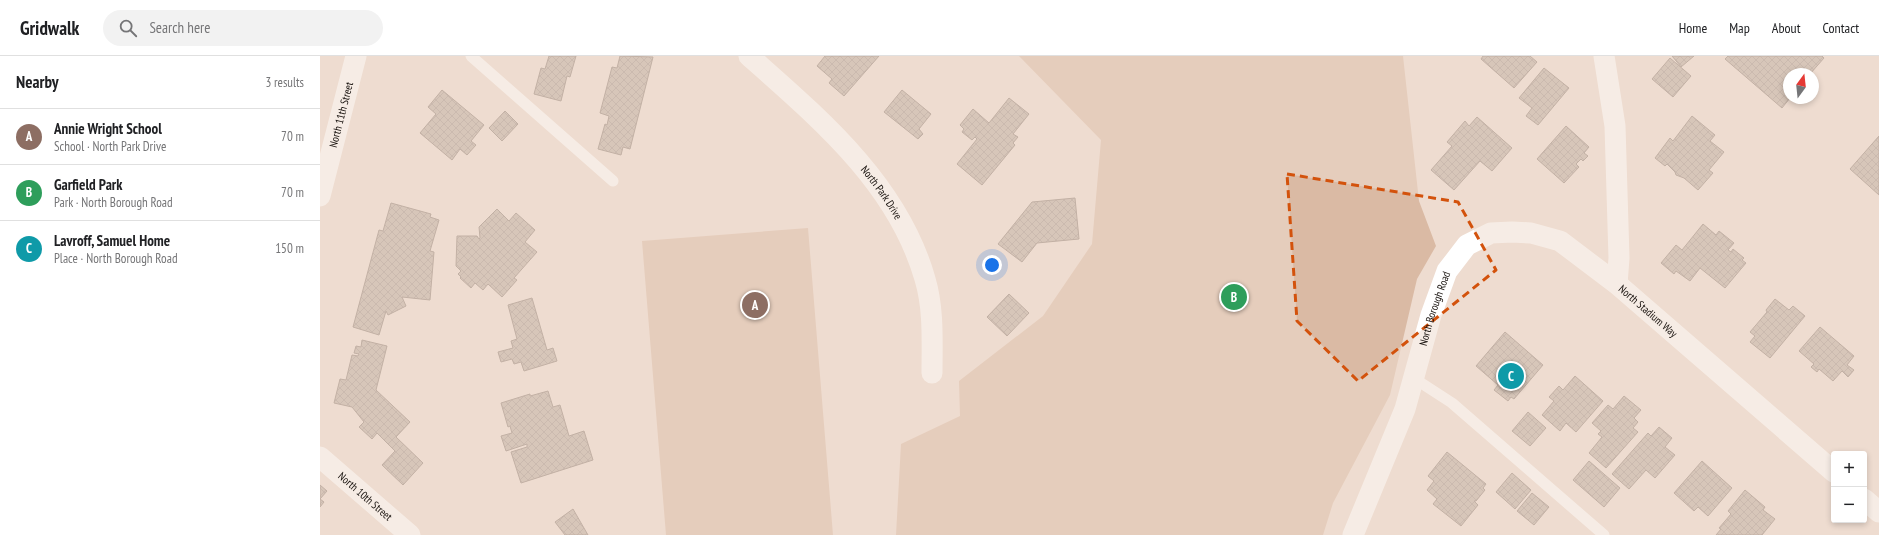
<!DOCTYPE html>
<meta charset="utf-8">
<style>
:root{--surface:#fff;--page:#f2f2f2;--text:#202124;--muted:#757577;--line:#e0e0e0;--accent:#307366}
body{margin:0;font-family:"PT Sans Narrow",sans-serif;background:var(--page);color:var(--text)}
.controls{position:absolute;right:12px;bottom:12px;display:grid;overflow:hidden;border-radius:4px;box-shadow:0 2px 6px #0003}
.controls button{width:36px;height:36px;display:grid;place-items:center;padding:0;border:0;border-bottom:1px solid var(--line);background:var(--surface);color:var(--text);font:20px sans-serif}
.compass{position:absolute;left:1463px;top:12px;width:36px;height:36px;border-radius:50%;background:var(--surface);box-shadow:0 2px 6px #0003;rotate:15deg}
.you{position:absolute;left:672px;top:209px;width:14px;height:14px;margin:-10px;border:3px solid #fff;border-radius:50%;background:#1a73e8;box-shadow:0 0 0 6px #1a73e833}
.badge{display:grid;place-items:center;width:26px;height:26px;border-radius:50%;background:var(--accent);color:#fff;font-size:13px;font-weight:700}
.pin{position:absolute;translate:-50% -50%;border:2px solid #fff;box-shadow:0 1px 4px #0006}
.list{margin:0;padding:0;list-style:none}
h2{display:flex;justify-content:space-between;align-items:center;height:52px;margin:0;padding:0 16px;font-size:17px}
h2 small{font-size:13px;font-weight:400;color:var(--muted)}
.list li{display:grid;grid-template-columns:26px 1fr auto;gap:12px;align-items:center;box-sizing:border-box;height:56px;padding:0 16px;border-top:1px solid var(--line)}
.list b{display:block;font-size:15px;white-space:nowrap}
.list p{margin:0;font-size:13px;white-space:nowrap;color:var(--muted)}
.list em{font-size:13px;font-style:normal;color:var(--muted)}
.icon{flex:none;width:22px;height:22px;fill:none;stroke:currentColor;stroke-width:2;stroke-linecap:round;stroke-linejoin:round}
.map{position:relative;flex:none;width:1559px;height:479px;overflow:hidden}
header{display:flex;align-items:center;gap:24px;box-sizing:border-box;height:56px;padding:0 20px;background:var(--surface);border-bottom:1px solid var(--line)}
header strong{font-size:19px}
nav{display:flex;gap:22px;margin-inline-start:auto;font-size:14px}
.search{width:280px;height:36px;background:var(--page);display:flex;align-items:center;gap:10px;box-sizing:border-box;padding:0 14px;border-radius:22px;color:var(--muted);font-size:15px}
main{display:flex}
aside{flex:1;background:var(--surface)}
.map>svg:first-child{display:block}
.park{fill:#dabaa4}
.building{fill:url(#building-cross-hatch);stroke:#8d7c71}
.lines{fill:none;stroke-linecap:round;stroke-linejoin:round}
.lane{stroke:#fff;stroke-width:11}
.street{stroke:#fff;stroke-width:21}
.marked{fill:none;stroke:#d3520c;stroke-width:3;stroke-dasharray:8 5;stroke-linejoin:round}
.labels{text-anchor:middle;dominant-baseline:central;stroke-width:3.5;stroke-linejoin:round;paint-order:stroke}
.street-label{font-size:11px;fill:#16100c;stroke:#fce9dd}
</style>
<header>
<strong>Gridwalk</strong>
<div class="search"><svg class="icon" aria-label="search" viewBox="0 0 24 24"><circle cx="10" cy="10" r="6"/><path d="M15 15l6 6"/></svg>Search here</div>
<nav><a>Home</a><a>Map</a><a>About</a><a>Contact</a></nav>
</header>
<main>
<aside>
<h2>Nearby<small>3 results</small></h2>
<ul class="list">
<li><span class="badge" style="background:#8d6e63">A</span><div><b>Annie Wright School</b><p>School · North Park Drive</p></div><em>70 m</em></li>
<li><span class="badge" style="background:#2e9e5b">B</span><div><b>Garfield Park</b><p>Park · North Borough Road</p></div><em>70 m</em></li>
<li><span class="badge" style="background:#0f9aa8">C</span><div><b>Lavroff, Samuel Home</b><p>Place · North Borough Road</p></div><em>150 m</em></li>
</ul>
</aside>
<div class="map">
<svg width="1559" height="479" viewBox="0 0 1559 479">
<defs>
<pattern id="building-cross-hatch" width="8" height="8" patternUnits="userSpaceOnUse"><rect width="8" height="8" fill="#bbaa9e"/><path d="M0 0l8 8M0 8l8-8" fill="none" stroke="#a09187"/></pattern>
</defs>
<rect width="100%" height="100%" fill="#eedcd0"/>
<path class="park" d="M699 0H1083L1099 145 1116 190 1097 223 1070 339 1013 447 1003 479H576L581 388 640 360 639 325 723 260 772 188 781 84Z
M488 172 513 479H346L322 185Z"/>
<path class="building" d="M229 0H256L250 21 247 20 241 45 214 38 221 12 225 13Z
M300 0 333 1 310 93 303 91 301 99 278 93 285 68 287 69 289 60 280 57 292 11 297 12Z
M505 0H559L524 40 509 27 512 23 497 10Z
M1163 0H1210L1217 6 1194 32 1161 3Z
M1352 0H1374L1361 11Z
M1408 0H1502L1504 2 1490 18H1469L1470 42 1462 52 1405 3Z
M1350 2 1371 20 1353 41 1332 23Z
M1224 12 1249 32 1218 69 1206 60 1212 52 1199 42Z
M122 34 164 69 151 85 156 89 147 99 140 93 132 104 100 77 116 58 108 51Z
M582 34 611 58 599 73 603 78 598 83 564 56Z
M689 42 709 58 693 78 698 81 693 87 695 89 662 129 637 108 657 83 655 81 652 84 642 76 644 73 640 69 653 53 669 67Z
M185 55 198 68 182 85 169 72Z
M1372 60 1395 79 1390 85 1404 96 1389 114 1393 117 1378 134 1364 122 1356 119 1355 116 1347 108 1345 110 1335 102 1350 82 1353 85Z
M1157 61 1192 92 1172 115 1160 105 1134 134 1111 114 1132 90 1127 86 1145 65 1149 70Z
M1246 70 1269 91 1264 97 1268 100 1263 105 1261 103 1256 108 1259 111 1244 127 1217 103Z
M1559 80V139L1530 113Z
M755 142 759 183 717 187 702 206 678 188 712 146Z
M71 147 111 158 110 161 119 164 110 195 114 196 110 244 82 241 86 250 68 259 66 255 59 279 33 271 59 174 63 175Z
M177 153 189 165 196 157 215 174 205 186 217 196 194 222 197 224 182 241 168 228 163 234 155 227 151 232 140 222 141 221 138 218 141 215 136 210 137 180H157L159 183 160 182 159 171Z
M1383 168 1396 179 1399 175 1414 187 1408 194 1411 196 1413 193 1424 202 1422 204 1426 207 1405 232 1380 212 1370 225 1356 215 1354 218 1341 207 1356 189 1362 194Z
M689 238 709 257 687 280 667 261Z
M212 242 227 294 233 292 237 305 204 315 201 306 194 308 192 303 181 306 178 296 193 292 191 285 197 283 188 249Z
M1455 243 1469 254 1473 250 1485 260 1450 302 1430 286 1435 280 1430 276 1447 256 1446 254Z
M1500 271 1534 300 1527 309 1534 314 1528 321 1522 315 1513 325 1499 313 1497 316 1491 311 1494 308 1479 295Z
M1185 276 1223 309 1194 343 1191 341 1188 345 1174 334 1178 329 1156 310Z
M42 284 67 290 56 334 90 366 76 381 103 407 83 429 62 409 75 395 57 377 52 383 39 371 44 366 32 351 14 347 20 323 26 324 32 299 38 300 39 298 34 297 36 290 41 291Z
M1255 320 1283 345 1256 376 1246 367 1240 375 1222 359 1234 345 1229 341 1239 330 1243 334Z
M228 335 233 351 240 349 249 380 264 375 273 404 201 427 191 396 207 391V388L186 395 181 380 192 377 190 370 188 371 181 347 210 338V340Z
M1304 340 1321 354 1314 362 1318 366 1313 372 1318 376 1286 412 1269 397 1282 381 1278 378 1281 375 1272 367 1288 349 1293 353Z
M1208 356 1226 372 1210 390 1192 375Z
M1339 371 1352 382 1345 391 1355 399 1335 422 1326 414 1309 433 1292 418 1328 377 1331 380Z
M1127 396 1166 428 1163 432 1165 434 1156 445H1154L1158 449 1141 470 1113 448 1117 443 1107 434 1114 425 1108 420Z
M1269 405 1300 432 1284 451 1253 424Z
M1382 405 1412 432 1388 460 1378 451 1374 455 1354 437Z
M1192 417 1211 434 1195 453 1176 436Z
M0 429 7 435 0 443 4 446 0 451Z
M1425 434 1445 451 1443 454 1455 463 1442 479H1396L1401 473 1399 472 1411 458 1408 455Z
M1212 437 1229 451 1214 469 1197 455Z
M253 453 268 479H245L235 466Z"/>
<g class="lines">
<path class="lane" d="M151 0 293 125
M1095 323 1132 347 1284 479"/>
<g class="street">
<path id="s1" d="M429 0C500 63 578 128 605 223 614 253 612 286 612 317"/>
<path d="M1284 0 1295 70 1299 202 1297 228"/>
<path id="s2" d="M0 140 36 0"/>
<path id="s3" d="M0 401 90 479"/>
<path d="M1544 443 1559 456"/>
<path id="s4" d="M1033 479 1085 353 1111 259 1127 215 1147 189 1171 177 1192 176 1211 177 1240 185 1297 228 1514 416"/>
</g>
</g>
<path d="M0 0H1559V479H0ZM967 118 1138 146 1176 214 1038 325 977 265Z" fill="#eedcd0" fill-opacity=".55" fill-rule="evenodd"/>
<path class="marked" d="M967 118 1138 146 1176 214 1038 325 977 265Z"/>
<g class="labels">
<g class="street-label">
<text stroke="none"><textPath href="#s2" startOffset="84">North 11th Street</textPath></text>
<text stroke="none"><textPath href="#s1" startOffset="191">North Park Drive</textPath></text>
<text stroke="none"><textPath href="#s4" startOffset="241">North Borough Road</textPath></text>
<text stroke="none"><textPath href="#s4" startOffset="523">North Stadium Way</textPath></text>
<text stroke="none"><textPath href="#s3" startOffset="60">North 10th Street</textPath></text>
</g>
</g>
</svg>
<div class="controls">
<button>+</button>
<button>−</button>
</div>
<svg class="compass" viewBox="-18 -18 36 36"><path d="M0-13l5 13h-10z" fill="#e53935"/><path d="M0 13l5-13h-10z" fill="#757577"/></svg>
<div class="you"></div>
<div class="pin badge" style="left:435px;top:249px;background:#8d6e63">A</div>
<div class="pin badge" style="left:914px;top:241px;background:#2e9e5b">B</div>
<div class="pin badge" style="left:1191px;top:320px;background:#0f9aa8">C</div>
</div>
</main>
